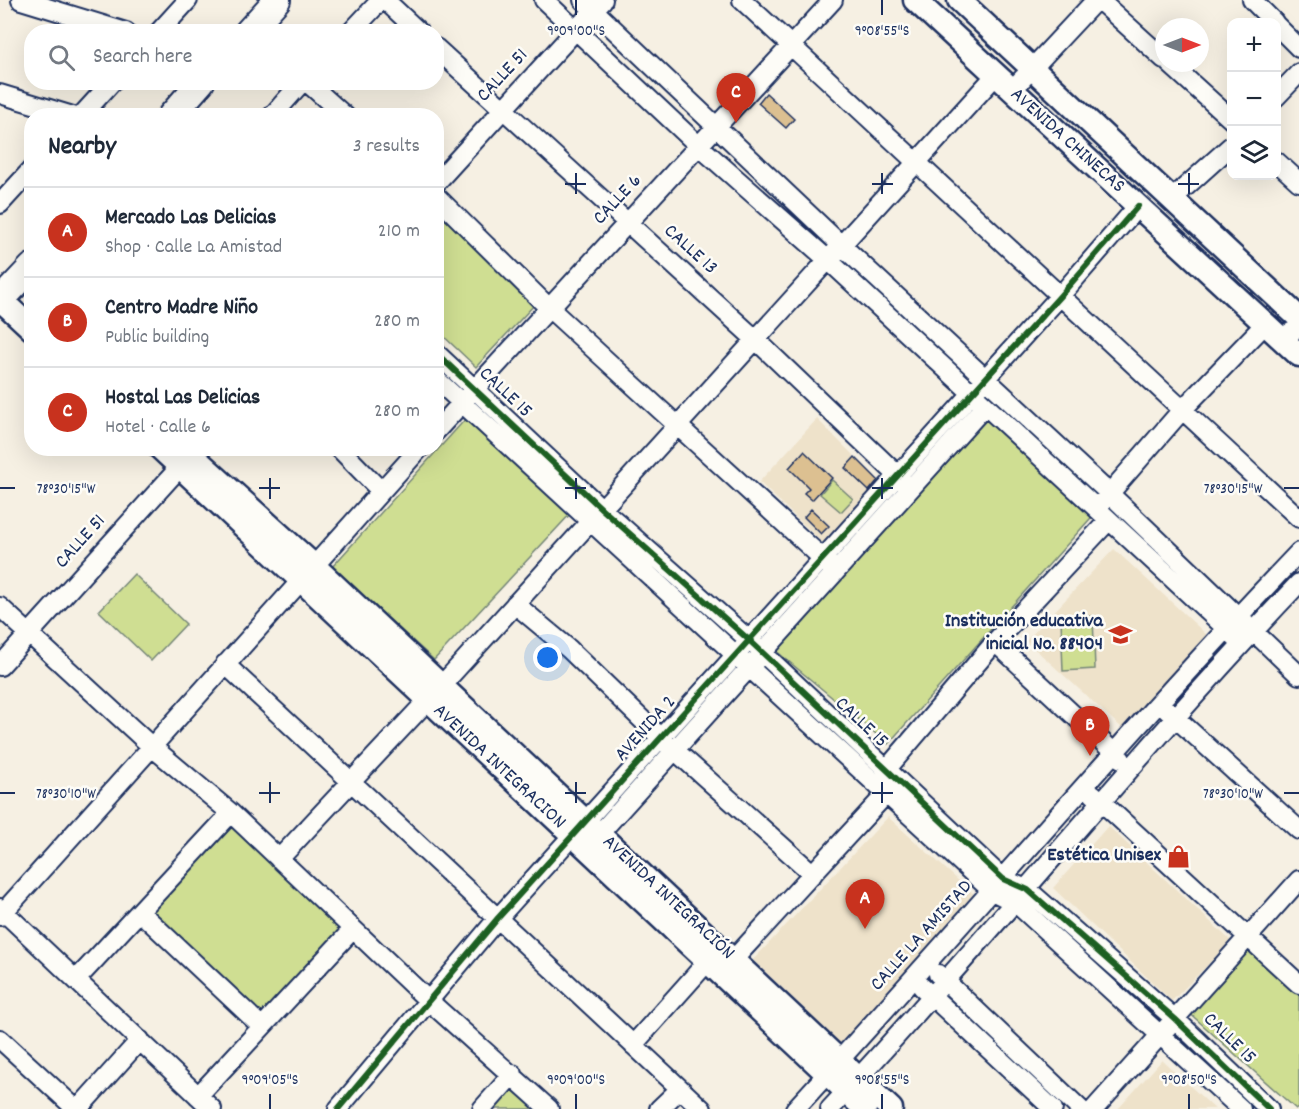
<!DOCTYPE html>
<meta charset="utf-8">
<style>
:root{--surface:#fff;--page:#f6f6f7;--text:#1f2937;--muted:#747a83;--line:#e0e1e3;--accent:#c8321e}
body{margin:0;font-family:Dekko,sans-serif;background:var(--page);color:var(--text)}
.controls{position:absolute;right:18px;top:18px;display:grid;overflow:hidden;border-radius:12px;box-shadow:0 6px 24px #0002}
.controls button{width:54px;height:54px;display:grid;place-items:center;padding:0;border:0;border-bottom:2px solid var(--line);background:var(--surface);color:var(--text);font:30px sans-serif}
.compass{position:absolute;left:1155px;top:18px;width:54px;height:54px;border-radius:50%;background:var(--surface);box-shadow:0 6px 24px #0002;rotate:90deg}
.you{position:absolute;left:548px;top:658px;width:21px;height:21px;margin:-15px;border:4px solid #fff;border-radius:50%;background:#1a73e8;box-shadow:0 0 0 9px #1a73e833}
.badge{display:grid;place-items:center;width:39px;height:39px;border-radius:50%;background:var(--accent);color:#fff;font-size:20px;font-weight:700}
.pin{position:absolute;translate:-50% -50px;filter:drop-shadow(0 2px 3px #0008)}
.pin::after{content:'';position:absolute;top:32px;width:21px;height:18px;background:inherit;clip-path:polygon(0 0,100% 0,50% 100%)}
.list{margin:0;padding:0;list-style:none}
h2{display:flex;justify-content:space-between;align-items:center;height:78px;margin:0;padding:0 24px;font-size:26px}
h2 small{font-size:20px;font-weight:400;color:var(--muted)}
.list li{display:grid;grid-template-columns:39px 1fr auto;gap:18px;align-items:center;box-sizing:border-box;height:90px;padding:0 24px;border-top:2px solid var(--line)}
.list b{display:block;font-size:22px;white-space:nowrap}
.list p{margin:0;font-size:20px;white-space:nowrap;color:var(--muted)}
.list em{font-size:20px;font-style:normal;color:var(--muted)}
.icon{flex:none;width:33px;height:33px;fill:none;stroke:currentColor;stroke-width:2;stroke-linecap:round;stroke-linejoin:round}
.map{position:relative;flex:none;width:1299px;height:1109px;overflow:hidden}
.search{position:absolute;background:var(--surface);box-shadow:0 6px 24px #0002;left:24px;top:24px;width:420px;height:66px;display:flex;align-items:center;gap:15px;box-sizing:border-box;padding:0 21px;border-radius:24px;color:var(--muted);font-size:22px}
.panel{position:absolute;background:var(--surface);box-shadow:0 6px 24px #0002;left:24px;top:108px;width:420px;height:348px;border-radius:24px}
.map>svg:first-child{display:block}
.built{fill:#eee2ca}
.green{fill:#cfde92;stroke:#758678;stroke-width:1.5}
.building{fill:#dcc091;stroke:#1b2f5e;stroke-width:1.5}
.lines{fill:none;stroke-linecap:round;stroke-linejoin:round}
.minor-casing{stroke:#1b2f5e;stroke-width:22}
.major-casing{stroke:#1b2f5e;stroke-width:27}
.highway-casing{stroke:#1b2f5e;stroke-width:30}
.minor{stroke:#fdfcf7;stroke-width:18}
.major{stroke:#fdfcf7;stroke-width:22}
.highway{stroke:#fdfcf7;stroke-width:26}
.cycleway-casing{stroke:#fdfcf7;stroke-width:10}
.cycleway{stroke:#1b5e20;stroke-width:6}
.ticks{fill:none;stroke:#1b2f5e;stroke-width:2}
.labels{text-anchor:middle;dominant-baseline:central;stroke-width:5;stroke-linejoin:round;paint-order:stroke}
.street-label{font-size:20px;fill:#1b2f5e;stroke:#fdfcf7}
.poi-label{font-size:20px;font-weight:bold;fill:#1b2f5e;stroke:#fdfcf7;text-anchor:end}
.ticks-label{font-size:15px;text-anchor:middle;fill:#1b2f5e;stroke:#fdfcf7;stroke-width:5;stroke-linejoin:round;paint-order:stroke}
</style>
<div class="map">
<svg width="1299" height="1109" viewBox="0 0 1299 1109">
<rect width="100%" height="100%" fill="#f6f0e3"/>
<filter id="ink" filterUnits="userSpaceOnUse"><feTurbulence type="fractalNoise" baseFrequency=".0167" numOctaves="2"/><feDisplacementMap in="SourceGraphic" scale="12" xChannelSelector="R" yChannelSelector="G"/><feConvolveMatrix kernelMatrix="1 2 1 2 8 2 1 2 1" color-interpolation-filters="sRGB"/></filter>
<g filter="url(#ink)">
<path class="built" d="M817 419 878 480 824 544 759 482Z
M1114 549 1207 635 1122 728 1026 641Z
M888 817 978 898 840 1044 753 960Z
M1108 826 1231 941 1172 1001 1053 888Z
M1162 1060 1215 1109H1118Z"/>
<path class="green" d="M436 206 535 304 476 367 437 330Z
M470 414 573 511 434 660 332 567Z
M991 415 1098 510 888 744 775 650Z
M832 480 853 499 841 512 820 494Z
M134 574 186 624 151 661 99 611Z
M1093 616 1095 669 1063 671 1061 619Z
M232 820 347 929 262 1017 148 911Z
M1251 938 1299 983V1109H1296L1186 1010Z
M514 1084 540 1109H493Z"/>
<path class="building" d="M766 93 794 119 786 128 758 103Z
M804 451 832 478 812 500 804 493 809 488 789 468Z
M855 457 878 480 869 491 845 468Z
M811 509 829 526 821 534 804 517Z"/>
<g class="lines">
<defs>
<path id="minor" d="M21 0 126 32
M385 0 419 32
M544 0 699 146 828 260 1242 643
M583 0 841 245 1110 494 1299 675
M742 0 1299 518
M1099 0 1164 59
M1252 0 1274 22
M1276 25 1299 48
M159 32 188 0
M351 32 381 0
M436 48 755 339 911 488
M1169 63 1232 120
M307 82 345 116
M1011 91 1096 0
M0 94 73 116
M1276 97 1299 73
M81 116 112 82
M272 116 302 82
M1276 161 1299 182
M436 183 603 0
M436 196 549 308 831 566
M1172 199 1232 145
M0 204 32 169
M1280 338 1299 328
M436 353 602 509 749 640 1003 879 1028 890 1175 1019 1269 1109
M436 379 992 891 1016 903 1241 1109
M436 431 833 0
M339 448 381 491
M1102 502 1182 410 1266 323
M515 604 569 649 661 738 813 874
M0 607 151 746 231 813 430 1002 549 1109
M995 642 1121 759
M225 664 702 1109
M0 666 189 457
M1167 710 1299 830
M1093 794 1299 984
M599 834 985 406
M279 859 441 686 995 76
M0 908 212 1109
M140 912 262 1027
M0 916 420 448
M733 960 886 794V770L995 642 1109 520
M938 974 1080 1109
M76 980 231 813
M922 987 1053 1109
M0 1039 76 1109
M633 1045 716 952
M198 1096 353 929
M78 1109 140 1040
M338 1109 498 918 1060 296 1138 206
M482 1109 513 1074
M659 1109 680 1089
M795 1109C965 924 1126 733 1299 552
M830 1109C990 937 1137 753 1299 583
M1094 1109 1299 880"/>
<path id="major" d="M915 0 1299 355
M959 0 1299 318
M1 300 32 329
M160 448 865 1109
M184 448 313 565 891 1109"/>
<path id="highway" d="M248 32 277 0
M171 116 201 82
M0 301 32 267"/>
</defs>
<use href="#minor" class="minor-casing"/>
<use href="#major" class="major-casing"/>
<use href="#highway" class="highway-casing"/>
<use href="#minor" class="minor"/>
<use href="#major" class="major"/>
<use href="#highway" class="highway"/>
<defs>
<path id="cycleway" d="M436 353 602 509 749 640 1003 879 1028 890 1175 1019 1269 1109
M338 1109 498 918 1060 296 1138 206"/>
</defs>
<use href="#cycleway" class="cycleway-casing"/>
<use href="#cycleway" class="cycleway"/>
</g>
</g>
<path class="ticks" d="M576 0V15M882 0V15M576 173V194M882 173V194M1189 173V194M565 184H586M872 184H893M1178 184H1199M270 478V499M576 478V499M882 478V499M0 488H15M259 488H280M565 488H586M872 488H893M1284 488H1299M270 782V803M576 782V803M882 782V803M0 793H15M259 793H280M565 793H586M872 793H893M1284 793H1299M270 1094V1109M576 1094V1109M882 1094V1109M1189 1094V1109"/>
<defs>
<symbol id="school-bare" viewBox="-9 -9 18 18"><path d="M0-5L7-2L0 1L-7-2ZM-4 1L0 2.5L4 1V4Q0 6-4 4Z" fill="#c8321e" stroke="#fdfcf7" stroke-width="2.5" paint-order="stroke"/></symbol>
<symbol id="shop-bare" viewBox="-9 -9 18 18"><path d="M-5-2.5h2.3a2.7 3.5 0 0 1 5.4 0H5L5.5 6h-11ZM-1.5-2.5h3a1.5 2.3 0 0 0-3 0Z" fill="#c8321e" stroke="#fdfcf7" stroke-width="2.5" paint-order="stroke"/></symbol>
</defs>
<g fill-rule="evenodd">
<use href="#school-bare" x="1104" y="618" width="33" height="33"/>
<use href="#shop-bare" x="1162" y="840" width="33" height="33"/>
</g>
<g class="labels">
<g class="street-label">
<text transform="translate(503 76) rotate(-47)">CALLE 51</text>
<text transform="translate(1067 141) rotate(42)">AVENIDA CHINECAS</text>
<text transform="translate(618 200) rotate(-47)">CALLE 6</text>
<text transform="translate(690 250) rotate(42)">CALLE 13</text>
<text transform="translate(505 393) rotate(43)">CALLE 15</text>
<text transform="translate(81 542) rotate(-48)">CALLE 51</text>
<text transform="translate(861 723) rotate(43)">CALLE 15</text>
<text transform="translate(646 729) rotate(-48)">AVENIDA 2</text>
<text transform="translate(499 767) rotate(43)">AVENIDA INTEGRACION</text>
<text transform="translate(668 898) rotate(43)">AVENIDA INTEGRACIÓN</text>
<text transform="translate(922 936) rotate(-48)">CALLE LA AMISTAD</text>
<text transform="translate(1229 1039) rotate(44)">CALLE 15</text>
</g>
<g class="poi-label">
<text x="1103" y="622">Institución educativa<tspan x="1103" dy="23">inicial No. 88404</tspan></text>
<text x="1161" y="856">Estética Unisex</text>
</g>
</g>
<g class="ticks-label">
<text x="576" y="35">9°09'00"S</text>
<text x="882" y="35">9°08'55"S</text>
<text x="1233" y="493">78°30'15"W</text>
<text x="66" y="493">78°30'15"W</text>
<text x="1233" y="798">78°30'10"W</text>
<text x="66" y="798">78°30'10"W</text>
<text x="270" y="1084">9°09'05"S</text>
<text x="576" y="1084">9°09'00"S</text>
<text x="882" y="1084">9°08'55"S</text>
<text x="1189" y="1084">9°08'50"S</text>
</g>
</svg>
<div class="controls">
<button>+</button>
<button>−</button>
<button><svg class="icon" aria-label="layers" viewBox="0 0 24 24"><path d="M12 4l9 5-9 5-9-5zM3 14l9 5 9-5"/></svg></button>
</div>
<svg class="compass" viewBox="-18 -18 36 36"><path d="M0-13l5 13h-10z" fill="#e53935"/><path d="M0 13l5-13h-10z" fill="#747a83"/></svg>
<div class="you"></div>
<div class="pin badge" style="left:865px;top:929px">A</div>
<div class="pin badge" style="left:1090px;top:756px">B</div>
<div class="pin badge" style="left:736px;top:123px">C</div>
<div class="search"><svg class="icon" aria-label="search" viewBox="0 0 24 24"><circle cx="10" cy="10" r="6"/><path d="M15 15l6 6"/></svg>Search here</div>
<section class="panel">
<h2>Nearby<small>3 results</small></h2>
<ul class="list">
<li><span class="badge">A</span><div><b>Mercado Las Delicias</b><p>Shop · Calle La Amistad</p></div><em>210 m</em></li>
<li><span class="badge">B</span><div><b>Centro Madre Niño</b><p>Public building</p></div><em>280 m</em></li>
<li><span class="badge">C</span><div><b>Hostal Las Delicias</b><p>Hotel · Calle 6</p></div><em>280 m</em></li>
</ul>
</section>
</div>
